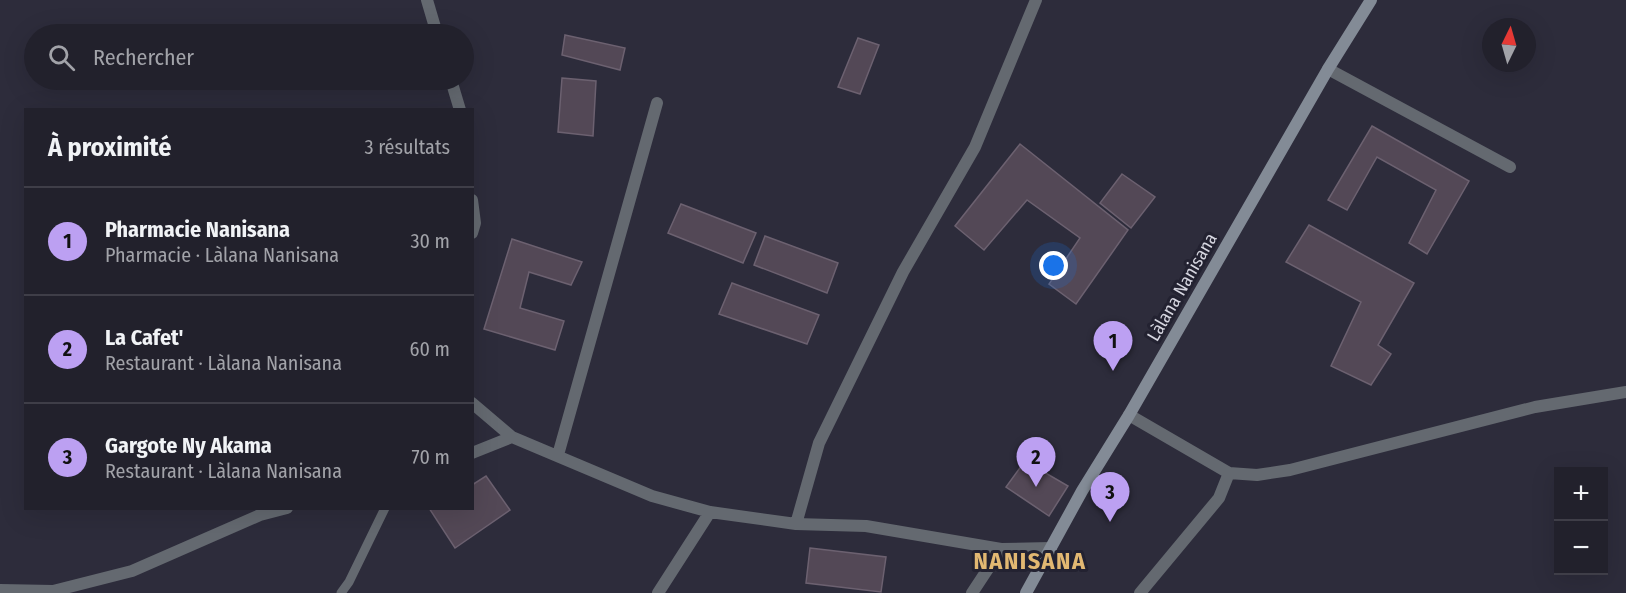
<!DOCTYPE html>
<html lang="fr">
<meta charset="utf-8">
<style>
:root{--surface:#22212c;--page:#2a2934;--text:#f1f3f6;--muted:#a2a3a9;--line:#3f3e48;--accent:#bca0f2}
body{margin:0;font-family:"Fira Sans Condensed",sans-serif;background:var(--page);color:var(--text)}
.controls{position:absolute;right:18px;bottom:18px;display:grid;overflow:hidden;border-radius:0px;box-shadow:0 6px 24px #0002}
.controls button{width:54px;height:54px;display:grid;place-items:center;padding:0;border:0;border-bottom:2px solid var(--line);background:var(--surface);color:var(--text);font:30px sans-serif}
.compass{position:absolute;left:1482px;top:18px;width:54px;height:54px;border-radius:50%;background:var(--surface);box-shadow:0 6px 24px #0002;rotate:5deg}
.you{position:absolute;left:1054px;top:266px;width:21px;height:21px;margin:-15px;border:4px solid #fff;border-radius:50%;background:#1a73e8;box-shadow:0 0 0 9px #1a73e833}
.badge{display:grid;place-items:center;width:39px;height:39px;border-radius:50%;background:var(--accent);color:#111;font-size:20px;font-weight:700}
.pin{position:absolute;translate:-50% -50px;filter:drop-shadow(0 2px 3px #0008)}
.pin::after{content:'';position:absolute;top:32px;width:21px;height:18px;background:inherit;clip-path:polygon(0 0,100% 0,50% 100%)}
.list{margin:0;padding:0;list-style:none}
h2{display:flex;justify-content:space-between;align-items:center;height:78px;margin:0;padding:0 24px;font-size:26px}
h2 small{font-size:20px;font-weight:400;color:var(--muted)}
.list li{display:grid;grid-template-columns:39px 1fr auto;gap:18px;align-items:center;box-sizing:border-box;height:108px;padding:0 24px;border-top:2px solid var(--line)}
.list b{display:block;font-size:22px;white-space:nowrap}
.list p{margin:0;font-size:20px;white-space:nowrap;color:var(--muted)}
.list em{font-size:20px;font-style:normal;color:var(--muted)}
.icon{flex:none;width:33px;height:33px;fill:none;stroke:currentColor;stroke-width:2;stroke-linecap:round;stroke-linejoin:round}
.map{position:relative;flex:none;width:1626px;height:593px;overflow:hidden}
.search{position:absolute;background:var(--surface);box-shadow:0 6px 24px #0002;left:24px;top:24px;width:450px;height:66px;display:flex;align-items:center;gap:15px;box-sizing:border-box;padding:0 21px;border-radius:33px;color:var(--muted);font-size:22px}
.panel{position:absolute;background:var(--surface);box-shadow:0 6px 24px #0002;left:24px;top:108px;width:450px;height:402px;border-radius:0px}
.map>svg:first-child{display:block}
.building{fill:#534856;stroke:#6c6170;stroke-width:1.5}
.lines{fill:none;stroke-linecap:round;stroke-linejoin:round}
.lane{stroke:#646970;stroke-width:9}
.street{stroke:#646970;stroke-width:12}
.secondary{stroke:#838b96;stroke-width:12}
.labels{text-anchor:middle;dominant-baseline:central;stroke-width:6;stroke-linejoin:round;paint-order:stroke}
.street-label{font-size:18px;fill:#d6d6e0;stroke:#232231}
.district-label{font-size:24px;font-weight:bold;letter-spacing:1.5px;fill:#e2b872;stroke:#232231}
</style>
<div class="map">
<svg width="1626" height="593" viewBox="0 0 1626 593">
<rect width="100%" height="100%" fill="#2d2c3b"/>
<path class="building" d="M565 35 625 48 620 70 562 55Z
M858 38 879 45 860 94 838 87Z
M562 78 596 81 593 136 558 132Z
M1372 126 1469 181 1427 254 1409 243 1436 190 1377 157 1347 210 1328 200Z
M1020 144 1128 230 1076 304 1049 284 1080 238 1027 200 984 250 955 226Z
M1122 174 1155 197 1131 228 1100 203Z
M681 204 756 233 743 263 668 233Z
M1309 225 1414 283 1378 345 1391 354 1371 385 1331 366 1361 302 1286 262Z
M765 236 838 263 827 293 754 265Z
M512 239 582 262 571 285 529 272 520 308 564 321 555 350 484 329Z
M732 283 819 315 807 344 719 314Z
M1025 461 1068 486 1049 516 1006 487Z
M486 476 510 510 455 548 429 508H472V485Z
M810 548 886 557 881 592 806 583Z"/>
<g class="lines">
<path class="lane" d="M341 593 349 582 385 508"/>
<path class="street" d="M427 0 437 34
M1328 69 1510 167
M451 80 460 110
M472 200 475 223 472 233
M472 403 512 437
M1129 415 1229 473 1257 475 1290 470 1535 407 1626 392
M472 453 512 437 652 496 710 512 796 524 866 526 1001 549 1051 548
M558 455 657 103
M796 524 819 443 903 272 975 147 1036 0
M0 590 53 591 132 571 260 515 287 508
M658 593 710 512
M972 593 1001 549
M1140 593 1219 498 1229 473"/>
<path class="secondary" d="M1026 593 1082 491 1129 415 1328 69 1371 0"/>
</g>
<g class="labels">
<g class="street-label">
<text transform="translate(1182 287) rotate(-60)">Làlana Nanisana</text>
</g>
<g class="district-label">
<text x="1030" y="561">NANISANA</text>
</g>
</g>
</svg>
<div class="controls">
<button>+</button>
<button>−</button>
</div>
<svg class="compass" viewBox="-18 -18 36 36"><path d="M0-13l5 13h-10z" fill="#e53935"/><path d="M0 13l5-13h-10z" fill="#a2a3a9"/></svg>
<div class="you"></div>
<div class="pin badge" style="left:1113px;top:371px">1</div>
<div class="pin badge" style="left:1036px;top:487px">2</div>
<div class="pin badge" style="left:1110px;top:522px">3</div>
<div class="search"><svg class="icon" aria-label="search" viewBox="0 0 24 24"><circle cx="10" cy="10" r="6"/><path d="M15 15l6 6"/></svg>Rechercher</div>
<section class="panel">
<h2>À proximité<small>3 résultats</small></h2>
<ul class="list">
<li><span class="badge">1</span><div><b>Pharmacie Nanisana</b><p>Pharmacie · Làlana Nanisana</p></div><em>30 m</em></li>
<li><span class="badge">2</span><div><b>La Cafet'</b><p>Restaurant · Làlana Nanisana</p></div><em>60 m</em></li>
<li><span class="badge">3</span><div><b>Gargote Ny Akama</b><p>Restaurant · Làlana Nanisana</p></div><em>70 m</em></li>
</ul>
</section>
</div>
